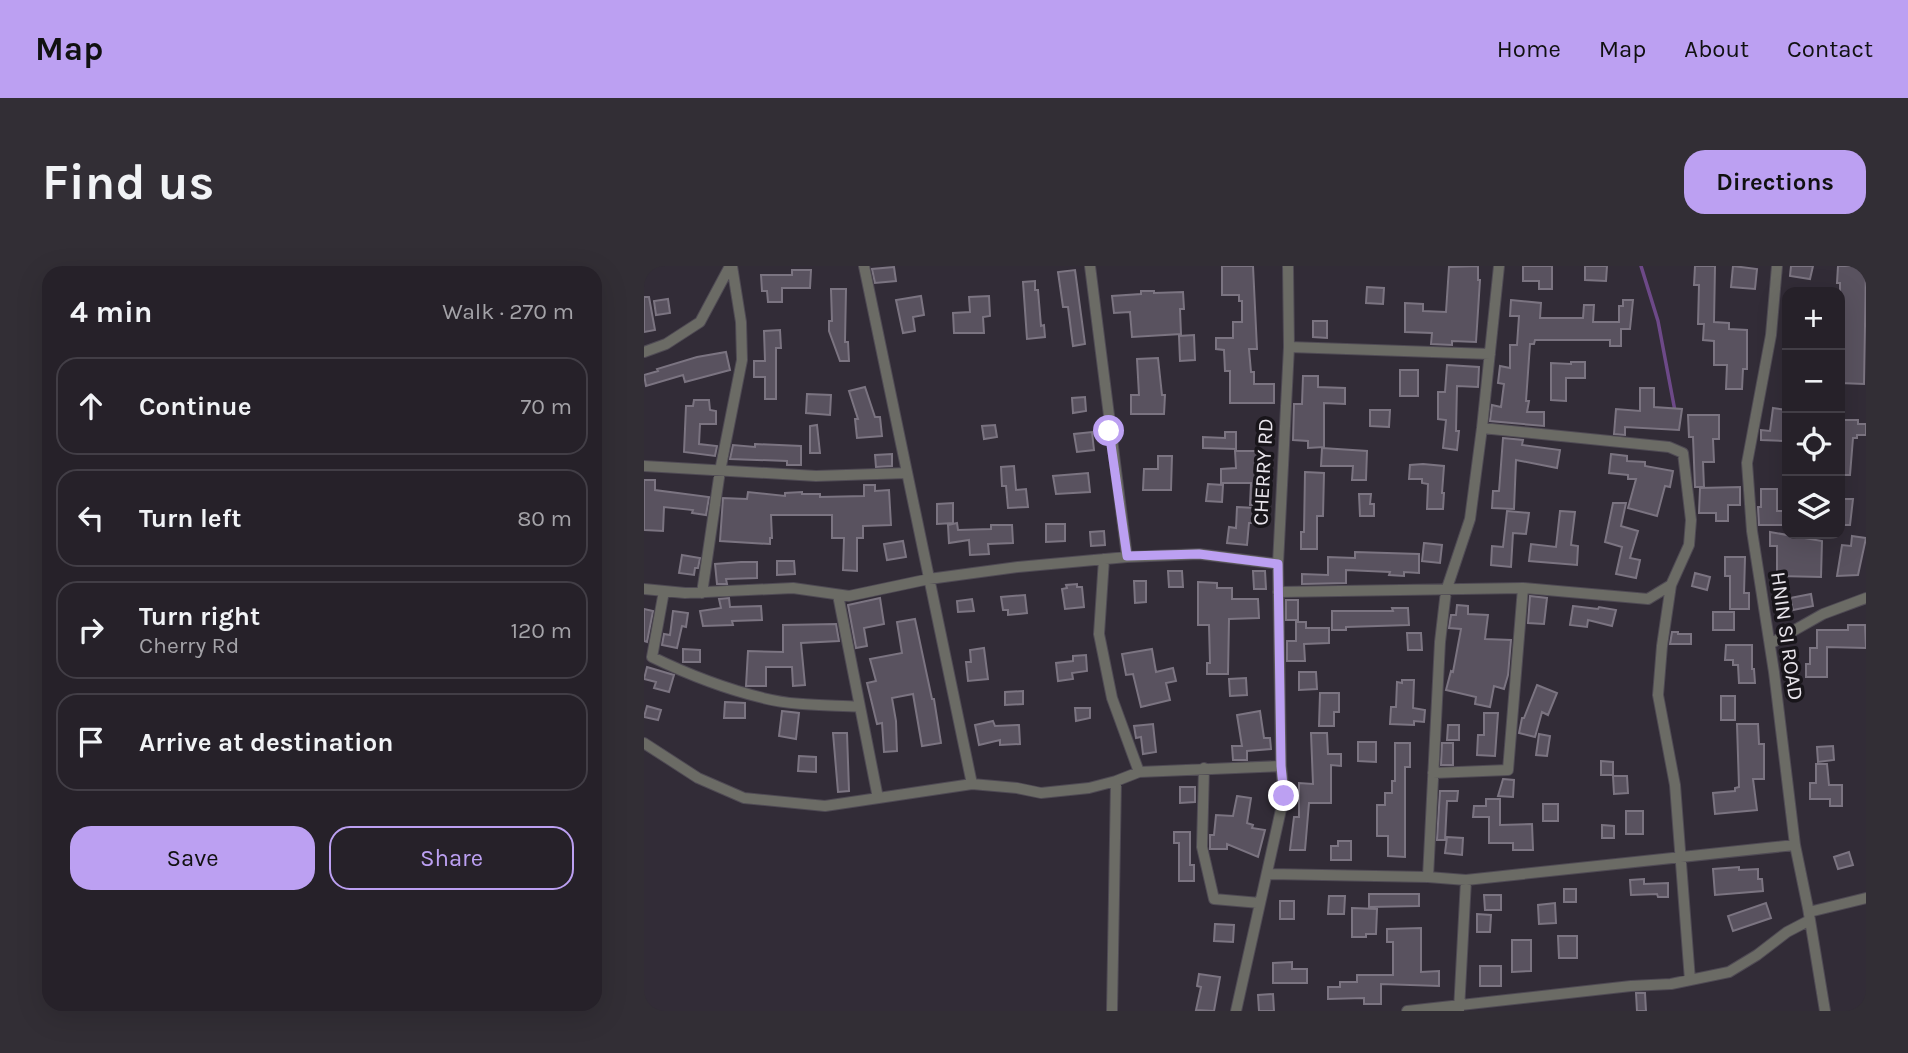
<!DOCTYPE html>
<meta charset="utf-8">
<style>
:root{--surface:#262129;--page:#322e35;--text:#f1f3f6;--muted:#a4a3a8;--line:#423e46;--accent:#bca0f2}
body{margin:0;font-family:Karla,sans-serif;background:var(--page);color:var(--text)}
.controls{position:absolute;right:21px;top:21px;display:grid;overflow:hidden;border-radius:14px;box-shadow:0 7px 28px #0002}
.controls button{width:63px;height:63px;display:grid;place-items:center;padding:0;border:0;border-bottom:2px solid var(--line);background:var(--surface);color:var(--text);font:35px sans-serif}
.stop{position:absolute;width:21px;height:21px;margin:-16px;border:5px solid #bca0f2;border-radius:50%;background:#fff}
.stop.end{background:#bca0f2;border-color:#fff;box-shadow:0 2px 7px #0008}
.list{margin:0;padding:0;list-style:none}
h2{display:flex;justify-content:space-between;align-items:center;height:91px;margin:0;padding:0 28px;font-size:30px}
h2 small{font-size:23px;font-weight:400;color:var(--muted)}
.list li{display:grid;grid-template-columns:46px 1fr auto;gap:21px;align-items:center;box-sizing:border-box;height:98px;margin:0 14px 14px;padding:0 14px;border:2px solid var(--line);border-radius:21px}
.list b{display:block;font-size:26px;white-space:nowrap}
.list p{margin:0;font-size:23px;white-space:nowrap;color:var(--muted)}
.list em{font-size:23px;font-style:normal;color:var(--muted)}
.actions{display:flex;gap:14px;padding:21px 28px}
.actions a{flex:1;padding:16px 0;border:2px solid var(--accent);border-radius:21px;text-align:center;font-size:24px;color:var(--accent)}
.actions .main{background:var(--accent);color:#111}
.icon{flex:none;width:38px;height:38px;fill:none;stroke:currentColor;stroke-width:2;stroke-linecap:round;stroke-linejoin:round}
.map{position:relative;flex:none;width:1222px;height:745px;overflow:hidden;border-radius:21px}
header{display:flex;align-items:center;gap:42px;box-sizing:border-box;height:98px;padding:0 35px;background:var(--accent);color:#111}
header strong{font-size:33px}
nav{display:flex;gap:38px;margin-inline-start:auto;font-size:24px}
.intro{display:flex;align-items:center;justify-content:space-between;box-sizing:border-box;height:168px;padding:0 42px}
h1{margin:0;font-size:49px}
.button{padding:18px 32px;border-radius:21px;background:var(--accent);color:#111;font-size:24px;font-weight:700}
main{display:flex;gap:42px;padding:0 42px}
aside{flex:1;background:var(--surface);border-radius:21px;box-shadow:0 7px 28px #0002}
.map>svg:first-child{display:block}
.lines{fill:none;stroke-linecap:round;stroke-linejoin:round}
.stream{stroke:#6d4988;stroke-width:3.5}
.building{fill:#59525f;stroke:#7b7481;stroke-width:2}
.minor-casing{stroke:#4f4a54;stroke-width:12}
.minor{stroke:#6b6b65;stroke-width:10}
.route{stroke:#bca0f2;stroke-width:9}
.labels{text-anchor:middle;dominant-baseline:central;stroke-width:7;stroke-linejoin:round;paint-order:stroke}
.street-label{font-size:21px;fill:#e9e5ec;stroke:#18151a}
</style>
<header>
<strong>Map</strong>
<nav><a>Home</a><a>Map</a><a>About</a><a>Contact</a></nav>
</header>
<div class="intro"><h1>Find us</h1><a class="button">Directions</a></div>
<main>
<aside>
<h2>4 min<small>Walk · 270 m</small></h2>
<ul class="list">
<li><svg class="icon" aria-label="ahead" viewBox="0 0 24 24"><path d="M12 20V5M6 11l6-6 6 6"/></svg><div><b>Continue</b></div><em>70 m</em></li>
<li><svg class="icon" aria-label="left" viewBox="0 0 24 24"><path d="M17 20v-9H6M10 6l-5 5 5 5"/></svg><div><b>Turn left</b></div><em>80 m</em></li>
<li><svg class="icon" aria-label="right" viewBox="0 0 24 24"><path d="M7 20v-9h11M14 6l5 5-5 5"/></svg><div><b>Turn right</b><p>Cherry Rd</p></div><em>120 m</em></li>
<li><svg class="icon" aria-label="arrive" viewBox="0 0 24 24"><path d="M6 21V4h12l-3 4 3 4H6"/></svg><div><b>Arrive at destination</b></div></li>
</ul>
<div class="actions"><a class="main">Save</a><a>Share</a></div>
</aside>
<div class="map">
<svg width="1222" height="745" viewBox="0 0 1222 745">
<rect width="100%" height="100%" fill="#322c37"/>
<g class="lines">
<path class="stream" d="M997 0 1014 55 1031 145"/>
</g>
<path class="building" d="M578 0H609L613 83H605L607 106H610V118H630V137H586V105H581L580 84 572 83V72H589V56H598V35H595V29H578Z
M834 0V14H836L832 76 808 75V79L787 78 788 67 761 66V37L779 38V45L802 46 805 1Z
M879 0H908V23H895V15H879Z
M941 0H963L962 15 941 14Z
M1051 0H1071L1070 56 1085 57V63L1103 64V103H1099L1098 123H1082L1083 99H1070V75L1059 74 1060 58H1054L1055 19H1050Z
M1089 0 1113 3 1111 23 1087 21Z
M1147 0H1169L1166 13 1146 10Z
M1194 0H1222L1220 118 1196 117V17H1193Z
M250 1 252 15 231 17 228 3Z
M148 4H167L166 22H138V36H124L123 25H118L117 9H148Z
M431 4 441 78 429 80 424 41H419L414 6Z
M391 15V24H394L397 60 400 59 401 71 383 73 379 16Z
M723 21 740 22 739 38 722 37Z
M187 23H202L201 76H204L205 95H196L185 65V55H188Z
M497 25H510V27L539 26 540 43H536L537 68 488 71 486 46 470 47 468 30 497 28Z
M277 30 280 49 269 51 271 65 259 67 252 34Z
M345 30 346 50 339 51 340 67H310L309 47 326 46 325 31Z
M0 31H5L11 64 0 66Z
M24 33 26 47 12 49 10 35Z
M867 34 897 37 896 52H939L940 39H950L949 56H975V40H979V34H989L986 63H977V80H966V74H891L890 78H886L882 135H885L883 146H900V160L846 155 848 139 857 141 860 118 854 117 856 100 866 102V79H873L875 50H866Z
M669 55H683V72L669 71Z
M136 64 137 82H132V133H121V111H110V95H121L120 65Z
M550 69 551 94 536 95 535 70Z
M82 86 86 104 41 116 39 109 2 120 0 109 14 105 13 103 53 91Z
M514 92 518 129H521L520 148H487V129H495L493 93Z
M927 96H941V112H922V135L907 134V97L927 98Z
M803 99 835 101 834 121 813 120 812 165H815L813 184 799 182 802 154 794 153V126H801Z
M756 104H774V130H756Z
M659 110H674V121L701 122V138L680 137V181L664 182V175L649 174 650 138H658Z
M221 121 231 151H236L238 170 213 172 211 153H214L205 125Z
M996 122H1010V141L1038 143 1035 164 981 161V169L970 168 972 143 996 145Z
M163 128 187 129 186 149 162 147Z
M441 131 442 145 429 147 428 132Z
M50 134H65L66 144 72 145V158H56L55 178 73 180 71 190 40 186 42 140H49Z
M1129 142 1143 144 1140 175 1117 174V164L1126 165Z
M726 144H746L745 161 726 160Z
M1044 149H1075V173H1069L1070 196H1059L1060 221H1051L1049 171H1045Z
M1196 154H1214V158H1222V169H1213V172H1209L1206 209H1196Z
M173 159 176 187H166V160Z
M351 159 353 171 340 173 338 160Z
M448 166 450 184 433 186 430 168Z
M581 166H592V183L559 182V171L581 172Z
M859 172 879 174 878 179 916 184 913 202 872 194 870 243 848 242 849 225H855Z
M111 178 157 180V199H143V195L86 193 89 179 111 181Z
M678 182 723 185 722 214H708L709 200H677Z
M591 185H617V194H620V239H606L607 217H577V203L592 202Z
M248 188V200L232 201 231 189Z
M967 188 983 190V195L1001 196V200L1029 205 1026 221 1021 220 1013 250 984 242 992 213H984V209L965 207Z
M514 190H528L527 224H499L500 203H514Z
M779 198 800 200 798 227H800L799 243H783L784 218 778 217V213H765L766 199Z
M370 200 372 224 382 223 384 241 364 242 362 220H358L357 201Z
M661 206 680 207 679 250H673V283H657V266H660Z
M444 207 446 226 412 228 409 210Z
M0 214H11V224L65 231 62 249 48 247 49 244 20 241 19 265 0 264Z
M564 218 579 219 578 236 562 235Z
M220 219H231V225L245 224 247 259 219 260V272H213V305L199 304 200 272H188V249H127L128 272H126V278L76 275 79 232 103 233 104 226 141 230V227L158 226V228H176V231L220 230Z
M1096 221V239H1084V255H1072V247H1055L1056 222Z
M1117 223H1133V245H1143V259H1115L1114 241H1117Z
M715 228H727L726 238H730V250H716Z
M1197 233H1209L1206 259H1196Z
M309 237V257L293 258V238Z
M969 237H982L977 260 994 265 986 292 996 294 992 312 972 308 978 281 961 276Z
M593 241 611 242 610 257H605L603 279 583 277 585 261 592 262Z
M863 245 885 247 882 268 869 267 867 301 847 299 848 280 859 281Z
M916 245 931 246 927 279 934 280 933 299 885 295 887 278 912 281Z
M313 257 314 264 347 263V259H368L369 277 344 278 345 288 326 289 325 274 305 277 304 259Z
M402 258H421V275L402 276Z
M460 265 461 279 447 280 446 266Z
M1126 266 1178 275 1177 311 1133 310V280H1126Z
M1208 270 1222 272 1214 309 1193 310 1198 279 1207 280Z
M259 275 262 291 243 294 240 278Z
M780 277 798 279 796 297 778 295Z
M711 286 775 288V307L760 306V310L745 309 746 306 702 304V317L658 318V308L684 309V291L711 292Z
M38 289 56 292 54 302H51L50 309 35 307Z
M1081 291H1101L1100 327H1105V343H1086V310H1081Z
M133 295H150L151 308 133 309Z
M97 296H113V312L82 313 83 318H73L71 298Z
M524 305H538L539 321H525Z
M609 305H621L622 323H610Z
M1051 307 1066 311 1063 324 1048 320Z
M490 315H502V336L491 337Z
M554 316 573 317V322H588V333H614L615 352 585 353 584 408H563V397H566L565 359H554Z
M433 318V321H438L440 341 421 343 418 323 423 322 422 319Z
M1167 328 1169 340 1149 344 1146 332Z
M381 329 383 347 364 349V344H359L357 331Z
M886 330 903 332 900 358 884 357Z
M85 332 86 341 117 340 118 354 88 355 89 359 59 360 56 345 77 342 75 333Z
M236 332 240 358 220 362 223 380 212 382 204 339Z
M328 333 330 345 314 346 313 335Z
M642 334H654V354H642Z
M813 339 824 340V348L844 349 841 373 867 374 864 409 860 423 850 420 846 441 831 438 832 431 802 424 807 405 809 406 817 363 805 362 807 349H812Z
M929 340 954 343 955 341 972 344 968 360 944 354 943 361 926 359Z
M748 342H764L765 359 702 361V364H688V345H749Z
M0 343 9 345 3 376 0 375Z
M29 345 44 347 42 361 38 360 33 382 18 379 20 368 26 369Z
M1069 346H1090V364H1069Z
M271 353 288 433H290L297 477 278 480 269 428 248 432 252 455 253 485 240 486 238 457 233 458 223 417 232 415 226 393 258 387 253 356Z
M652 356H662V362H685V377L660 378 661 395H643V375H652Z
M192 358 195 375 157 377 161 419 149 420 148 401H122V420H102L104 385 139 386V359Z
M1204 359H1221L1222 382 1183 381V411H1162V398H1166V382H1173V364H1204Z
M1028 366H1034V368H1047V378H1026Z
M763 367H777L778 384H764Z
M1082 379H1108V403H1110L1111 417H1095L1094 399H1089V394H1081Z
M340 382 344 413 324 415 322 396H327L326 384Z
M39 383 56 384V396H39Z
M508 383 512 406 529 402 532 415 522 417 526 434 497 441 489 408 482 409 478 388Z
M442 389 443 405 428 407 429 413 414 415 412 397 429 395V390Z
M3 401 30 409 25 426 10 422 12 416 0 413Z
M655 406H672L673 423 655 424Z
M602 412 603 429 586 430 585 413Z
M758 414H770L769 442 781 444 780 456 770 455V459L746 458 747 441H752L753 416 758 417Z
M893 419 913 427 904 449 898 446 891 471 875 467 878 452H880Z
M379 425V438L361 439V426Z
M676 427H695V446H690V460H675Z
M1077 430H1091V454H1077Z
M81 436 101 437V452H80Z
M3 440 17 444 14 454 0 451Z
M431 442H446V452L432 455Z
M138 445 155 447 152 473 135 470Z
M616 445 620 472H626L627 483 603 485V494H589L588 480H598L593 449Z
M840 447H854L851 490 833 489 834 469H840Z
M349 455 351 460 375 459 376 478 356 479V474L335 479 331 459Z
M509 458 512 486 499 488 497 471 492 472 490 460Z
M1093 458H1114L1115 478H1120V513H1109L1113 544 1071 548 1069 527 1091 525V522L1095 521Z
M804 459H815V474H803Z
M189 467H203L205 525 194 526Z
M667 467H683L684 488H697V500L687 499V537H665L661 584H646L650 551H655V517L669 518Z
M895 468 906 470 903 490 892 489Z
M714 476H732V496L714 495Z
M751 477H766V501H761V591L744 590V570H733V539H741V527H748V515H751Z
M798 477H809V499H797Z
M1189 480 1190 494 1174 496 1173 481Z
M155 490 172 491V506L154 505Z
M957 495 969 496V509H957Z
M1172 498H1183L1185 519H1198V540H1186V533H1166V517H1172Z
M969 510H983L984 527 970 528Z
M859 513 870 514 869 531 854 530Z
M536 521H551V536L536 537Z
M796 525H814L813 535H803L801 574H793Z
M593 530 607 532 603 557 609 559 608 562 621 564 614 591 583 578V583H566V569H570L572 549 589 550Z
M842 533H856V559L888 558 889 584H869V577H845V551H829L830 540H842Z
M899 538H914V555H899Z
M982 545H999V568H982Z
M958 559 970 560V572H958Z
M530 566H546V599H550V615H535V577H530Z
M803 571 819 572 818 589 801 587Z
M694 575H707V594H687V580H694Z
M1205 586 1209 599 1194 603 1190 591Z
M1095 601V604L1114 603V613H1118L1119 625 1071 629 1069 603Z
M1000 613V618L1024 617V631H1014L1013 628 987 629 986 614Z
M920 623H932V636H920Z
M725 628H775V640L725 641Z
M840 629H857V644H841Z
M685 630H701L700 648H684Z
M636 635H650V653H636Z
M911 637 912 657 895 658 894 639Z
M1122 637 1127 652 1089 665 1084 650Z
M708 642 733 643 732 668H722V671H708Z
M833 648 847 649 846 666H833Z
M571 658 590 659 589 676 570 675Z
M777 662V706L795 705V720L737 718V738H720V732L684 733V721H696V716H713V709H749V676H743V663Z
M914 670H933V692H915Z
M868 674H887V705L868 706Z
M648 696V703H663V717H629V697Z
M836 700H857V720H836Z
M555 708 576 711 570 745 552 744 557 721 553 720Z
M992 727H1001L1002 745H993Z
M629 728 630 745H615L614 729Z"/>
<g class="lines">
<defs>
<path id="minor" d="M220 0 328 518
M446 0 483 291
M1133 0 1127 69 1103 197 1108 265 1130 406 1151 579 1164 642 1181 745
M645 81 846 88
M0 86 22 78 56 56 86 0
M0 200 172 210 263 207
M460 293 455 368 468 432 495 506
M1027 319 1018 380 1014 429 1031 519 1046 714
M0 323 41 327 149 322 205 330 285 313 374 301 483 291 555 288 634 298
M20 325 8 391C43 408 82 423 119 432 151 440 184 439 216 441
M634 326 879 322 1004 333 1027 319 1045 279 1047 254 1039 187 1025 181 838 162
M58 327 76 205 98 94 97 56 88 0
M194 329 234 532
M1126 378 1179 348 1222 332
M0 477 54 512 100 532 181 540 328 518 373 522 397 527 445 522 472 515 495 506 637 500
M560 502 558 581 570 633 616 637
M789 507 864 504 879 322
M623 608 784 611 822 614 1151 579
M784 611 796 376 802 325 826 253 838 162 855 0
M1165 646 1222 632
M815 744 822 614
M468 745 472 515
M592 745 640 530 637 500 634 298 645 81 644 0
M763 745 987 720 1027 718 1085 706 1113 689 1143 666 1166 654"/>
</defs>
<use href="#minor" class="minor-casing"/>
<use href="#minor" class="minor"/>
</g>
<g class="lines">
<path class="route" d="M465 165 483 290 555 288 634 298 637 500 640 530"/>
</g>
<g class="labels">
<g class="street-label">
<text transform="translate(619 206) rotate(-87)">CHERRY RD</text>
<text transform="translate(1143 370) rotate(82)">HNIN SI ROAD</text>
</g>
</g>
</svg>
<div class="controls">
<button>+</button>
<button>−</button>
<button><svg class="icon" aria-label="locate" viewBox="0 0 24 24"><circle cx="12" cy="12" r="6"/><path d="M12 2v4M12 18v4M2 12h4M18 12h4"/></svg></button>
<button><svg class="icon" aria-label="layers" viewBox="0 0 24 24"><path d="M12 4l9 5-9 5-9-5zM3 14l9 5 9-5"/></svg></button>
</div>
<div class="stop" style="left:465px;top:165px"></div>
<div class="stop end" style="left:640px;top:530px"></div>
</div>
</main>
